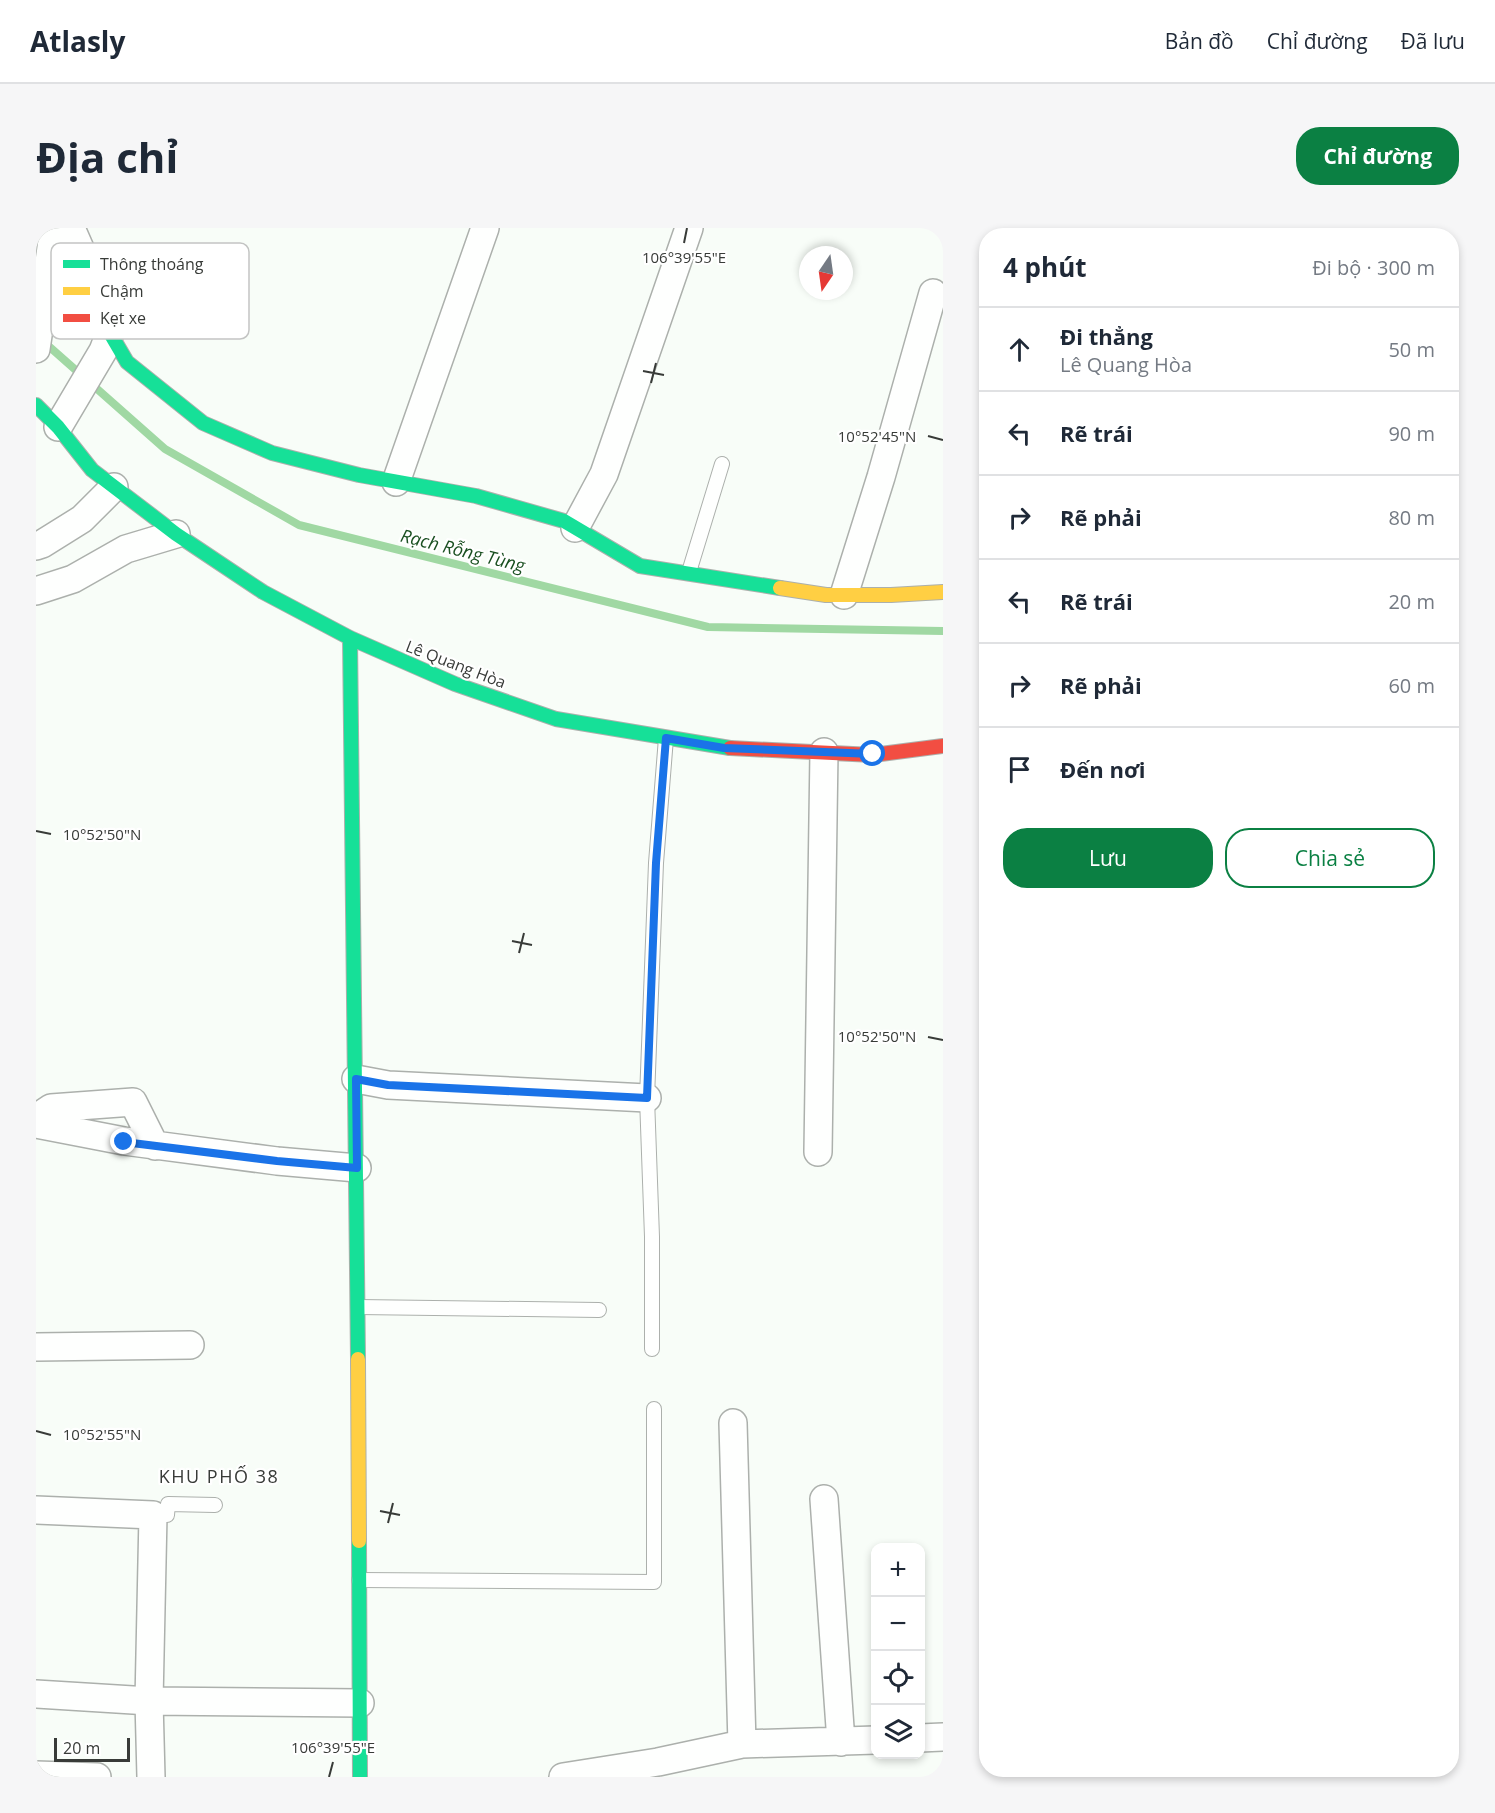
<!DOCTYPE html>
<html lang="vi">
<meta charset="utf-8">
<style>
:root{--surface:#fff;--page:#f6f6f7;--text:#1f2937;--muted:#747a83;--line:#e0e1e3;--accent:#0b8043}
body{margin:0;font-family:"Open Sans",sans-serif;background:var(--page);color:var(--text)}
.controls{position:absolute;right:18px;bottom:18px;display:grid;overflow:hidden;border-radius:12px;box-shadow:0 3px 9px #0003}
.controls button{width:54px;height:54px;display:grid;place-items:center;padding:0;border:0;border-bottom:2px solid var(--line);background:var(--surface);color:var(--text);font:30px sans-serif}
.compass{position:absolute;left:763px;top:18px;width:54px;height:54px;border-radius:50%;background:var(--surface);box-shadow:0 3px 9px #0003;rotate:193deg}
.scale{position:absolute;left:18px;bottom:15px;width:76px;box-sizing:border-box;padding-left:6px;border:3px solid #383b38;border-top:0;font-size:16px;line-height:21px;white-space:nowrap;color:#383b38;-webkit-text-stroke:4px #fff;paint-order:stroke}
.stop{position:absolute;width:18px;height:18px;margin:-14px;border:4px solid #1a73e8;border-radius:50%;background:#fff}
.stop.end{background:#1a73e8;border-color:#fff;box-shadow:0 2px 6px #0008}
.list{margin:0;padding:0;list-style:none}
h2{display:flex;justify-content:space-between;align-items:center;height:78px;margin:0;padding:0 24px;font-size:26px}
h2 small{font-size:20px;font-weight:400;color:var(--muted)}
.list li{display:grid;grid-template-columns:39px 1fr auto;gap:18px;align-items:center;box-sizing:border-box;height:84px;padding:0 24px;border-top:2px solid var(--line)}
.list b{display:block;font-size:22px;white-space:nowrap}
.list p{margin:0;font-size:20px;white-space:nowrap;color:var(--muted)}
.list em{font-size:20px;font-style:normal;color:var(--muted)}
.actions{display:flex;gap:12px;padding:18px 24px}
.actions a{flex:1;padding:14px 0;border:2px solid var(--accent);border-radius:24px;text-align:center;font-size:21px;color:var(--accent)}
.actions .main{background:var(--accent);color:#fff}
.icon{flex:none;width:33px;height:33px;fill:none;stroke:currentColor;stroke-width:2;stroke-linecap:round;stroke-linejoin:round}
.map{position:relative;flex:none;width:907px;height:1549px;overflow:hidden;border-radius:24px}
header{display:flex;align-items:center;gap:36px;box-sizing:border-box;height:84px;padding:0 30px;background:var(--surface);border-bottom:2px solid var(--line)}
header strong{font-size:28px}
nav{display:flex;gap:33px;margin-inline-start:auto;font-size:21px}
.intro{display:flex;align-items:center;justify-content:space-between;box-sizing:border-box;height:144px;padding:0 36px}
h1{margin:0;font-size:42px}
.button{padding:15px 27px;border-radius:24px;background:var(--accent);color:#fff;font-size:21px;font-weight:700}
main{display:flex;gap:36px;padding:0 36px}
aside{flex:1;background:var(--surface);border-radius:24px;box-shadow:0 3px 9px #0003}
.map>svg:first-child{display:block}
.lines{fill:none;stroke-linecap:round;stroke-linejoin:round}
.stream{stroke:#a0d8a3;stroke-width:8}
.lane-casing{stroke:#acb0ac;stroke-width:16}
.street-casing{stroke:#acb0ac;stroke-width:30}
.fast-casing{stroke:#acb0ac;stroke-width:16}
.slow-casing{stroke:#acb0ac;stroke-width:16}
.jam-casing{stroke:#acb0ac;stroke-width:16}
.lane{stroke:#fefffe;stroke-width:14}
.street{stroke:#fefffe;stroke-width:27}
.fast{stroke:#16e098;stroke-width:14}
.slow{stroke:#ffcf43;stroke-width:14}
.jam{stroke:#f24e42;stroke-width:14}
.route{stroke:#1a73e8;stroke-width:8}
.ticks{fill:none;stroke:#383b38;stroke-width:2}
.labels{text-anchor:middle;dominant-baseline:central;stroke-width:4.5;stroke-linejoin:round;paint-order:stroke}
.street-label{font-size:16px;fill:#383b38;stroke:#fff}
.water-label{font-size:18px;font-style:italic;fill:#1a5021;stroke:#fff}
.neighbourhood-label{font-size:18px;letter-spacing:1.5px;fill:#383b38;stroke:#fff}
.key{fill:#fff;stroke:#c3c4c3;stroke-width:1.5}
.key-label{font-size:16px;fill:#383b38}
.ticks-label{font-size:15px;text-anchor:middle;fill:#383b38;stroke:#fff;stroke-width:4.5;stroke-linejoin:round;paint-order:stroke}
</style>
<header>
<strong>Atlasly</strong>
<nav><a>Bản đồ</a><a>Chỉ đường</a><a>Đã lưu</a></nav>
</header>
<div class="intro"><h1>Địa chỉ</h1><a class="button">Chỉ đường</a></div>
<main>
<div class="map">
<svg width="907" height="1549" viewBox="0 0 907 1549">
<rect width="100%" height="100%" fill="#f8fdf8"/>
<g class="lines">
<path class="stream" d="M8 114 129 221 263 297 672 399 907 403"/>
<defs>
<path id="lane" d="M653 344 686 236
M322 1079 563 1082
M616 1121V1009L611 870 620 635 630 510
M117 1287H131L132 1276 179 1277
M323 1352 618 1354V1181"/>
<path id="street" d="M0 121 18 0
M22 199 67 123 74 105 63 64 35 0
M360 254 449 0
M539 300 568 246 653 0
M0 318 6 316 46 291 78 259
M0 363 37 351 90 321 140 306
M808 367 845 249 897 65
M320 851 352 857 611 870
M0 890 15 880 97 874 119 918
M0 896 88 913 241 933 321 940
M782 924 788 524
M0 1119 154 1117
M697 1195 706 1516
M788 1271 805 1514
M0 1282 117 1287 113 1473 324 1475
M0 1466 113 1473 115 1549
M884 1510 907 1509
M0 1547 61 1549
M527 1549 622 1534 706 1516 840 1512"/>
<path id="fast" d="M74 105 91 134 167 195 236 225 323 247 440 268 528 293 604 338 744 360
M0 177 22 199 56 242 140 306 227 364 314 410 419 456 520 491 694 520
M314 410 322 1131
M323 1313 324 1549"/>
<path id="slow" d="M744 360 790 367H855L907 364
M322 1131 323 1313"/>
<path id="jam" d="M694 520 837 527 907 518"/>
</defs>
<use href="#lane" class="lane-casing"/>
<use href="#street" class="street-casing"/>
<use href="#fast" class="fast-casing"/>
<use href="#slow" class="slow-casing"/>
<use href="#jam" class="jam-casing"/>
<use href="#lane" class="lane"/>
<use href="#street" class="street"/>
<use href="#fast" class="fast"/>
<use href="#slow" class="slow"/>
<use href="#jam" class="jam"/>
</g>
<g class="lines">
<path class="route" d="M88 914 241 933 321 940 320 851 352 857 611 870 620 635 630 510 688 520 837 526"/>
</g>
<path class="ticks" d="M648 15 651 0M607 143 628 147M615 155 620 135M892 208 907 212M0 603 15 606M476 713 496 717M483 725 488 705M892 809 907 812M0 1203 15 1207M344 1283 364 1287M352 1295 357 1275M293 1549 297 1534"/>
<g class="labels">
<g class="street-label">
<text transform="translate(420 436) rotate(21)">Lê Quang Hòa</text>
</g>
<g class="water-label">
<text transform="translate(427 322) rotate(14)">Rạch Rỗng Tùng</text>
</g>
<g class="neighbourhood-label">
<text x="183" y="1248">KHU PHỐ 38</text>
</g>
</g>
<rect x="15" y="15" width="198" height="96" rx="9" class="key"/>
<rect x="27" y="32" width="27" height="8" fill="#16e098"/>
<rect x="27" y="59" width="27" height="8" fill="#ffcf43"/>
<rect x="27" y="86" width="27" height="8" fill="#f24e42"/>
<g class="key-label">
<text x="64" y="42">Thông thoáng</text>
<text x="64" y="69">Chậm</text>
<text x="64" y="96">Kẹt xe</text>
</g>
<g class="ticks-label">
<text x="648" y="35">106°39'55"E</text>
<text x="841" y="214">10°52'45"N</text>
<text x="66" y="612">10°52'50"N</text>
<text x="841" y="814">10°52'50"N</text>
<text x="66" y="1212">10°52'55"N</text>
<text x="297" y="1525">106°39'55"E</text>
</g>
</svg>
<div class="controls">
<button>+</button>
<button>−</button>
<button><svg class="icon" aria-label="locate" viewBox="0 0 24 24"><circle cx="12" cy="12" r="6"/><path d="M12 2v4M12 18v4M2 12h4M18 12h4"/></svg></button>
<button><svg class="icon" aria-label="layers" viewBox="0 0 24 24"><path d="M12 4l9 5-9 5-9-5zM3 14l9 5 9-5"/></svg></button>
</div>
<svg class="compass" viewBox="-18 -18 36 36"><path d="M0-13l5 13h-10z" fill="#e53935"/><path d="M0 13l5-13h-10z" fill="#747a83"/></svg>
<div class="scale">20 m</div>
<div class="stop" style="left:837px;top:526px"></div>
<div class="stop end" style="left:88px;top:914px"></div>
</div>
<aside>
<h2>4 phút<small>Đi bộ · 300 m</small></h2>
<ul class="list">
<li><svg class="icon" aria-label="ahead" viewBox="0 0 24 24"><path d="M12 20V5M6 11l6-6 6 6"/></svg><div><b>Đi thẳng</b><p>Lê Quang Hòa</p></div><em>50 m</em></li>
<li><svg class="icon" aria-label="left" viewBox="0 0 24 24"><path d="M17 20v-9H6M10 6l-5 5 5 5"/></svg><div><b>Rẽ trái</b></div><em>90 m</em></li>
<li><svg class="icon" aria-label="right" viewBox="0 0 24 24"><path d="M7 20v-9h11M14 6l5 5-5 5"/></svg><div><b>Rẽ phải</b></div><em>80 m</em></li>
<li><svg class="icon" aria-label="left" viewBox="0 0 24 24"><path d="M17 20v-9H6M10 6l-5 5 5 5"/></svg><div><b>Rẽ trái</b></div><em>20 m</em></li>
<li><svg class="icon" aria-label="right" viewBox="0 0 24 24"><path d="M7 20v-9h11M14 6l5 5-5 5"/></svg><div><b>Rẽ phải</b></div><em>60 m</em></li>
<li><svg class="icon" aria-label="arrive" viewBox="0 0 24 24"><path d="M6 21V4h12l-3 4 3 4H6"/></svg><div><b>Đến nơi</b></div></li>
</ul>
<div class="actions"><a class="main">Lưu</a><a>Chia sẻ</a></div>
</aside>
</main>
